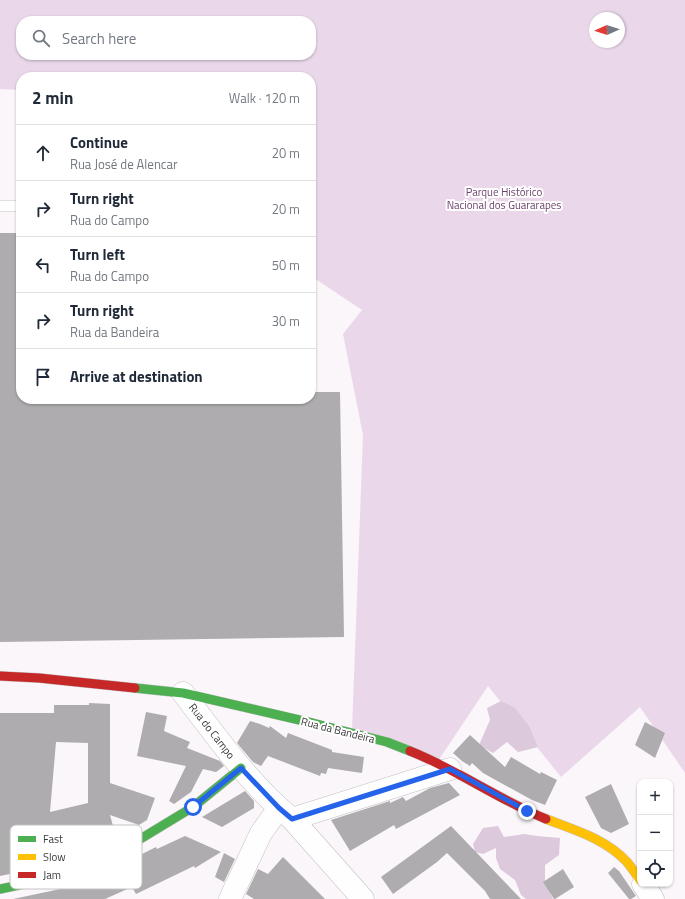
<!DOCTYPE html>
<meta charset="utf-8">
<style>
:root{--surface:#fff;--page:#f6f6f7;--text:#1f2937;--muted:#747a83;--line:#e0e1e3}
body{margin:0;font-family:"Titillium Web",sans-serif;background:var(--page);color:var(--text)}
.controls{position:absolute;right:12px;bottom:12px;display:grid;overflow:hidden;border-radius:8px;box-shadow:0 1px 3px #0004}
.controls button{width:36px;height:36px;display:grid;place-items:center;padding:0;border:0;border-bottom:1px solid var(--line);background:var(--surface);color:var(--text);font:20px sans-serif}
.compass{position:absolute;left:589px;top:12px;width:36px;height:36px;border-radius:50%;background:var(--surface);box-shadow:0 1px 3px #0004;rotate:267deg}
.stop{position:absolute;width:12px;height:12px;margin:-9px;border:3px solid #2563eb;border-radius:50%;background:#fff}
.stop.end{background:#2563eb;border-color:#fff;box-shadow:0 1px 4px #0008}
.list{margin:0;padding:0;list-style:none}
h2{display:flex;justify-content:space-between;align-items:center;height:52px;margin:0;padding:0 16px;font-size:17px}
h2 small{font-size:13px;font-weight:400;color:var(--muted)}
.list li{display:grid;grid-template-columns:26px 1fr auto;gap:12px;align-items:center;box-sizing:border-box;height:56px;padding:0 16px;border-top:1px solid var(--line)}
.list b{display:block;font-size:15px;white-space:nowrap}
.list p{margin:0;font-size:13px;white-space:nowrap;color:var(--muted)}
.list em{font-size:13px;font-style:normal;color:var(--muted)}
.icon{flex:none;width:22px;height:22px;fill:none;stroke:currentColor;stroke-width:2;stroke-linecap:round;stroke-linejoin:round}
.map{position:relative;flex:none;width:685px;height:899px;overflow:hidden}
.search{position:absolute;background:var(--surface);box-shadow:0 1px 3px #0004;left:16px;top:16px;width:300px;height:44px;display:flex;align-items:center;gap:10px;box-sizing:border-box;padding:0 14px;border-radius:16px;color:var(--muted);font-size:15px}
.panel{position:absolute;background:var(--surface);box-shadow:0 1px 3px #0004;left:16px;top:72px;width:300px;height:332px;border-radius:16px}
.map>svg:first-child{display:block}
.green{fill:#ead8ea;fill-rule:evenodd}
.forest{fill:#dcc9dc}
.building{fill:#aeacae;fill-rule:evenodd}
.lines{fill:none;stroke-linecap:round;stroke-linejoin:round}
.lane-casing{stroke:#c3c0c3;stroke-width:12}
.street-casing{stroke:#c3c0c3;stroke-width:23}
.fast-casing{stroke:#c3c0c3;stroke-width:10}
.slow-casing{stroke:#c3c0c3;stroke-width:10}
.jam-casing{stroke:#c3c0c3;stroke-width:10}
.lane{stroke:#fefefe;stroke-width:11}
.street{stroke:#fefefe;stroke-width:22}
.fast{stroke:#4caf50;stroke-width:9}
.slow{stroke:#ffc107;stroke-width:9}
.jam{stroke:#c62828;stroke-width:9}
.route{stroke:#2563eb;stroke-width:5}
.labels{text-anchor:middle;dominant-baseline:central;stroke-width:4;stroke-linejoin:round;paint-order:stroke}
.park-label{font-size:11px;fill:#6d436f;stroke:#fff}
.street-label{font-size:11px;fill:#3b393b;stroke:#fff}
.key{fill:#fff;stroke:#c4c4c4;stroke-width:1}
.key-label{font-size:11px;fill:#3b393b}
</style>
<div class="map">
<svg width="685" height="899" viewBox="0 0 685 899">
<rect width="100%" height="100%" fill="#faf6fa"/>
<path class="green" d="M0 0H685V773L640 707 561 777 488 686 438 761 352 730 363 435 343 334 362 310 311 276V77H21V90L0 89ZM595 18H619V42H595ZM21 21H311V55H21Z"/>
<path class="forest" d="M501 701 515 708 529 726 538 747 518 752 507 742 493 753 479 745 490 720 487 708Z
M498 826 504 837 524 834 537 836 560 838 559 855 545 865V882L553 899H526L521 895 515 880 500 869 496 858V848L483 854 475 852 473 844 483 828Z"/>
<path class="building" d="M0 233H21V399H311V392H340L344 637 0 642Z
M89 703 110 704V783L155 798 147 820 139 825 110 815 117 840 115 842 57 864 0 876V713H54V705H89ZM56 742 88 743V803L50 812Z
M146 712 167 716 164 731 190 742 187 748 220 761 224 766 216 772 203 769 191 792 174 804 169 801 186 766 137 756Z
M250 721 260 724 269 728 270 726 286 738 288 733 332 750V752L364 757 362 773 328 768 326 774 321 773 320 776 268 756 261 766 253 762 237 743Z
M645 722 665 733 655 758 635 745Z
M470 735 505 767 511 757 540 774 541 772 557 780 545 805 532 800 483 773 472 763 470 766 462 761 453 753Z
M449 783 460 795 396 829 394 825 350 851 331 820 390 801V803L403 797 406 801 430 788Z
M611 784 629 824 611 833 601 828 585 797Z
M245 791 254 801V808L222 827 202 817Z
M451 826 521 899H490L485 891 447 853 437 862 393 894 381 877Z
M185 836 221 852 195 868 194 866 136 894 132 887 105 899H13L65 888 125 865 138 856 156 847 157 849Z
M224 853 235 859 224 882 215 877Z
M283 857 325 899H254L246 894 258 869 268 874Z
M614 867 619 871 636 896 631 899H629L608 873Z
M563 869 574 887 555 899H554L543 882Z"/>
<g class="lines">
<defs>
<path id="lane" d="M0 206H21"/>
<path id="street" d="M183 693C217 737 249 784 292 819L363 899
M292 819 450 769
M643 884 653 899
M230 899 261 833 279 808"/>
<path id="fast" d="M135 688 183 693 308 722 387 742 410 751
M0 889 61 876 121 853 137 841 193 807 241 768"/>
<path id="slow" d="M546 819C575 830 606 839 627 862 632 868 636 874 640 880"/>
<path id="jam" d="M0 676 39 678 135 688
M410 751C458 770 499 800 546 819"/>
</defs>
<use href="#lane" class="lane-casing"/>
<use href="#street" class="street-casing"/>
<use href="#fast" class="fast-casing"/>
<use href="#slow" class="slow-casing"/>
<use href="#jam" class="jam-casing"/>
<use href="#lane" class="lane"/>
<use href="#street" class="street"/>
<use href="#fast" class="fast"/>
<use href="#slow" class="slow"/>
<use href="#jam" class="jam"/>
</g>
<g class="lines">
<path class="route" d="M193 807 241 768 279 808 292 819 450 769 527 811"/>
</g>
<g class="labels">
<g class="park-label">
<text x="504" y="192">Parque Histórico<tspan x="504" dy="13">Nacional dos Guararapes</tspan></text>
</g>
<g class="street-label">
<text transform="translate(338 730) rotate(14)">Rua da Bandeira</text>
<text transform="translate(212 731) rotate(52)">Rua do Campo</text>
</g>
</g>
<rect x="10" y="825" width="132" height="64" rx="6" class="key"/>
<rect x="18" y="836" width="18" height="6" fill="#4caf50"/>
<rect x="18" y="854" width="18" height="6" fill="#ffc107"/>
<rect x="18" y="872" width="18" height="6" fill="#c62828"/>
<g class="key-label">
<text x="43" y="843">Fast</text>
<text x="43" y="861">Slow</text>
<text x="43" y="879">Jam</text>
</g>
</svg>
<div class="controls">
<button>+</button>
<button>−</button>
<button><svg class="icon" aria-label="locate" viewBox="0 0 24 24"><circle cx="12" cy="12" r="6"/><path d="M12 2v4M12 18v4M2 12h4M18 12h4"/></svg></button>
</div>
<svg class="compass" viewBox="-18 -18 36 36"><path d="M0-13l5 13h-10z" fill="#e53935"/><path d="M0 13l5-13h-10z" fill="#747a83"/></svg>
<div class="stop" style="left:193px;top:807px"></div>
<div class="stop end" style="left:527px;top:811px"></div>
<div class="search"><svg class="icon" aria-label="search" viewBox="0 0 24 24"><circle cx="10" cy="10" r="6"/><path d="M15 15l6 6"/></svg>Search here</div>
<section class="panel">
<h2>2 min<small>Walk · 120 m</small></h2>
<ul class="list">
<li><svg class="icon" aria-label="ahead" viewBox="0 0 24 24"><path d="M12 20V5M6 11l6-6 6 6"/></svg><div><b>Continue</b><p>Rua José de Alencar</p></div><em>20 m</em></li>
<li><svg class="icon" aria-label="right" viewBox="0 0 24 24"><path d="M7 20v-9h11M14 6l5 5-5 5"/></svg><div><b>Turn right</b><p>Rua do Campo</p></div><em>20 m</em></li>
<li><svg class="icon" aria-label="left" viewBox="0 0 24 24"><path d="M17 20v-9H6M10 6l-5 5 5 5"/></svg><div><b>Turn left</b><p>Rua do Campo</p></div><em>50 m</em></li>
<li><svg class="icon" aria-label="right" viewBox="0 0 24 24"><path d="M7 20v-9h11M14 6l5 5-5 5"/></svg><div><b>Turn right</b><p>Rua da Bandeira</p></div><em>30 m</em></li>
<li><svg class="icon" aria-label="arrive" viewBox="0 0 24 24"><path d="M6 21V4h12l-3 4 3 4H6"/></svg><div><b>Arrive at destination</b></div></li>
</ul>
</section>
</div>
